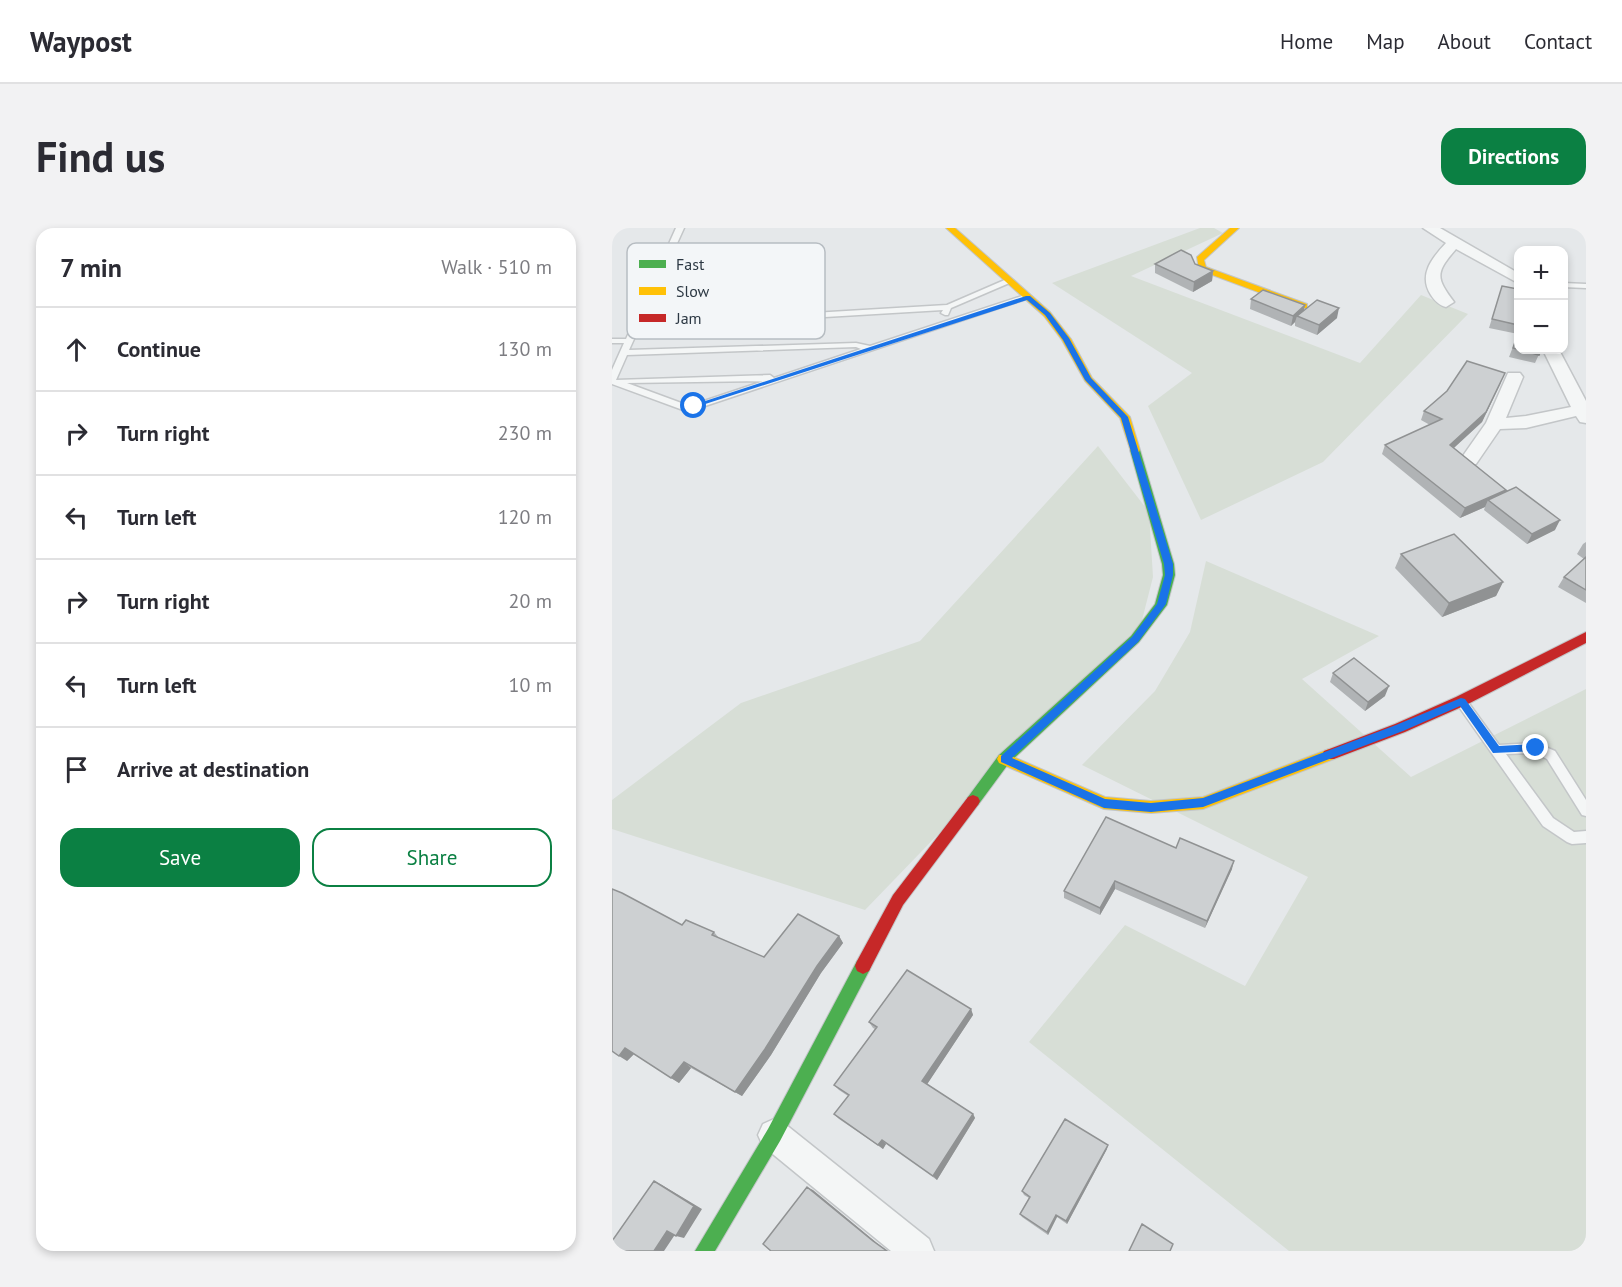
<!DOCTYPE html>
<meta charset="utf-8">
<style>
:root{--surface:#fff;--page:#f2f2f3;--text:#2b2b33;--muted:#7c7c81;--line:#e1e1e2;--accent:#0b8043}
body{margin:0;font-family:"PT Sans",sans-serif;background:var(--page);color:var(--text)}
.controls{position:absolute;right:18px;top:18px;display:grid;overflow:hidden;border-radius:12px;box-shadow:0 3px 9px #0003}
.controls button{width:54px;height:54px;display:grid;place-items:center;padding:0;border:0;border-bottom:2px solid var(--line);background:var(--surface);color:var(--text);font:30px sans-serif}
.stop{position:absolute;width:18px;height:18px;margin:-14px;border:4px solid #1a73e8;border-radius:50%;background:#fff}
.stop.end{background:#1a73e8;border-color:#fff;box-shadow:0 2px 6px #0008}
.list{margin:0;padding:0;list-style:none}
h2{display:flex;justify-content:space-between;align-items:center;height:78px;margin:0;padding:0 24px;font-size:26px}
h2 small{font-size:20px;font-weight:400;color:var(--muted)}
.list li{display:grid;grid-template-columns:39px 1fr auto;gap:18px;align-items:center;box-sizing:border-box;height:84px;padding:0 24px;border-top:2px solid var(--line)}
.list b{display:block;font-size:22px;white-space:nowrap}
.list em{font-size:20px;font-style:normal;color:var(--muted)}
.actions{display:flex;gap:12px;padding:18px 24px}
.actions a{flex:1;padding:14px 0;border:2px solid var(--accent);border-radius:18px;text-align:center;font-size:21px;color:var(--accent)}
.actions .main{background:var(--accent);color:#fff}
.icon{flex:none;width:33px;height:33px;fill:none;stroke:currentColor;stroke-width:2;stroke-linecap:round;stroke-linejoin:round}
.map{position:relative;flex:none;width:974px;height:1023px;overflow:hidden;border-radius:18px}
header{display:flex;align-items:center;gap:36px;box-sizing:border-box;height:84px;padding:0 30px;background:var(--surface);border-bottom:2px solid var(--line)}
header strong{font-size:28px}
nav{display:flex;gap:33px;margin-inline-start:auto;font-size:21px}
.intro{display:flex;align-items:center;justify-content:space-between;box-sizing:border-box;height:144px;padding:0 36px}
h1{margin:0;font-size:42px}
.button{padding:15px 27px;border-radius:18px;background:var(--accent);color:#fff;font-size:21px;font-weight:700}
main{display:flex;gap:36px;padding:0 36px}
aside{flex:1;background:var(--surface);border-radius:18px;box-shadow:0 3px 9px #0003}
.map>svg:first-child{display:block}
.green{fill:#d7ded6}
.lines{fill:none;stroke-linecap:round;stroke-linejoin:round}
.lane-casing{stroke:#c3c6c8;stroke-width:3}
.street-casing{stroke:#c3c6c8;stroke-width:3}
.fast-casing{stroke:#c3c6c8;stroke-width:2}
.slow-casing{stroke:#c3c6c8;stroke-width:2}
.jam-casing{stroke:#c3c6c8;stroke-width:2}
.lane{fill:#f4f6f6;fill-rule:evenodd}
.street{fill:#f4f6f6;fill-rule:evenodd}
.fast{fill:#4caf50;fill-rule:evenodd}
.slow{fill:#ffc107;fill-rule:evenodd}
.jam{fill:#c62828;fill-rule:evenodd}
.wall{fill:#b0b3b5}
.shaded-wall{fill:#909293}
.building{fill:#cdd0d2;stroke:#909293;stroke-width:1.5}
.route{fill:#1a73e8}
.key{fill:#f3f6f8;stroke:#b7bdc2;stroke-width:1.5}
.key-label{font-size:16px;fill:#2c3843}
</style>
<header>
<strong>Waypost</strong>
<nav><a>Home</a><a>Map</a><a>About</a><a>Contact</a></nav>
</header>
<div class="intro"><h1>Find us</h1><a class="button">Directions</a></div>
<main>
<aside>
<h2>7 min<small>Walk · 510 m</small></h2>
<ul class="list">
<li><svg class="icon" aria-label="ahead" viewBox="0 0 24 24"><path d="M12 20V5M6 11l6-6 6 6"/></svg><div><b>Continue</b></div><em>130 m</em></li>
<li><svg class="icon" aria-label="right" viewBox="0 0 24 24"><path d="M7 20v-9h11M14 6l5 5-5 5"/></svg><div><b>Turn right</b></div><em>230 m</em></li>
<li><svg class="icon" aria-label="left" viewBox="0 0 24 24"><path d="M17 20v-9H6M10 6l-5 5 5 5"/></svg><div><b>Turn left</b></div><em>120 m</em></li>
<li><svg class="icon" aria-label="right" viewBox="0 0 24 24"><path d="M7 20v-9h11M14 6l5 5-5 5"/></svg><div><b>Turn right</b></div><em>20 m</em></li>
<li><svg class="icon" aria-label="left" viewBox="0 0 24 24"><path d="M17 20v-9H6M10 6l-5 5 5 5"/></svg><div><b>Turn left</b></div><em>10 m</em></li>
<li><svg class="icon" aria-label="arrive" viewBox="0 0 24 24"><path d="M6 21V4h12l-3 4 3 4H6"/></svg><div><b>Arrive at destination</b></div></li>
</ul>
<div class="actions"><a class="main">Save</a><a>Share</a></div>
</aside>
<div class="map">
<svg width="974" height="1023" viewBox="0 0 974 1023">
<rect width="100%" height="100%" fill="#e5e8ea"/>
<path class="green" d="M588 0H602L611 5 519 48 748 135 809 67 856 86 711 234 589 292 536 178 580 145 440 55Z
M486 218 537 284 541 349 529 396 253 682 0 601V572L129 475 308 413Z
M594 333 767 408 690 451 799 549 974 461V1023H677L417 814 513 697 633 758 696 649 470 537 543 463 578 404Z"/>
<g class="lines">
<defs>
<path id="lane" d="M64 0H72L29 95 335 77 395 51 402 53 339 80 336 87H333L329 85 331 82 27 100 17 122 244 115 258 118 413 67 420 69 93 178 71 182 0 156V142L12 115H0V111H14L19 100 18 98 21 96ZM244 119 249 121 162 150 158 147 4 152 15 127ZM152 153 89 174 72 176 15 155Z
M951 55 974 56V60L951 59Z
M849 468 853 470 887 517 924 515 943 523 974 572V588L970 587 935 531 923 525 894 526 941 590 962 604 974 603V615L960 616 955 614 931 598 845 476 843 473Z"/>
<path id="street" d="M811 0H828L906 45V55L844 21C823 45 824 50 842 74L834 79C827 77 823 73 819 67 806 47 820 30 834 15Z
M931 122H947L974 173V195L968 194 964 188 914 200 888 201 864 236H850L848 232 874 195 896 145H908L911 149 894 190 914 188 959 179Z
M162 891 173 896 317 1011 322 1023H279L151 918 146 907 151 896Z"/>
<path id="fast" d="M523 219 528 222 562 336 563 347 555 377 527 414 397 535 366 577 361 579 356 577 354 573 356 569 387 527 519 408 543 376 551 347 550 336 518 222Z
M251 730 257 733 259 738 257 743 168 913 103 1023H83L156 901 245 733Z"/>
<path id="slow" d="M334 0H343L438 84 459 111 480 150 518 189 528 222 527 224H519L508 190 473 153 450 112 432 88Z
M618 0H627L592 32 594 39 695 76V80H689L587 42 585 29Z
M717 521 722 523 724 527 722 531 591 581 539 585 492 581 387 535 385 531 387 527H397L493 569 539 573 591 569Z"/>
<path id="jam" d="M974 404V415L854 477 793 504 722 531H712L710 527 712 523 783 496 844 469Z
M361 567 366 569 368 573 366 577 291 677 257 743 251 746 245 743 243 738 245 733 281 667 356 569Z"/>
</defs>
<use href="#lane" class="lane-casing"/>
<use href="#street" class="street-casing"/>
<use href="#fast" class="fast-casing"/>
<use href="#slow" class="slow-casing"/>
<use href="#jam" class="jam-casing"/>
<use href="#lane" class="lane"/>
<use href="#street" class="street"/>
<use href="#fast" class="fast"/>
<use href="#slow" class="slow"/>
<use href="#jam" class="jam"/>
</g>
<path class="wall" d="M543 36H583L601 43 600 53 581 64 543 45Z
M890 58 906 61V122H929L923 135 897 129 906 106 877 100Z
M639 71 692 82 725 90 705 107 683 98V94L679 98 638 81Z
M889 155 870 194 842 220 893 264 943 302 915 316 872 282 873 279 848 290 770 226 773 217 818 197 809 192 812 183Z
M974 314V375L946 359 952 349 972 331 965 326 971 316Z
M789 326 891 354 884 368 830 389 783 340Z
M721 445 773 468 753 483 718 454Z
M564 620 620 641 593 700 503 661 488 687 452 670V663Z
M70 697 102 704 107 710 152 729 227 708 231 715 209 745 159 827 130 868 79 840 67 855 22 826 15 833Z
M359 781 361 787 315 856 361 886 363 890 325 952 274 916 271 921 227 891 222 886 236 868 227 862 222 857 263 801 261 800 257 794Z
M495 921 455 996 445 989 436 1007 410 989 408 986 417 970 412 967 410 963Z"/>
<path class="shaded-wall" d="M601 43 600 53 581 64 582 54Z
M693 77 691 87 685 88 683 94 679 98 681 88Z
M727 80 725 90 705 107 707 97Z
M893 145 870 194 834 227 838 217Z
M894 262 889 272H876L873 279 848 290 853 280Z
M948 292 943 302 915 316 920 306Z
M891 354 884 368 830 389 837 375Z
M777 458 773 468 753 483 756 474Z
M622 633 620 641 593 700 595 693Z
M503 653V661L488 687V680Z
M227 708 231 715 209 745 159 827 130 868 123 864 205 738Z
M359 781 361 787 314 858 310 853Z
M13 820 22 826 15 833 7 828Z
M72 834 79 840 67 855 59 850Z
M361 886 363 890 325 952 321 948Z
M270 912 274 916 271 921 266 917Z
M496 917 495 921 455 996 454 993Z
M42 953 50 957 90 981 72 1010 64 1008Z
M195 959 201 962 265 1015 276 1023 261 1013Z
M444 987 445 989 436 1007 435 1004Z
M55 1003 64 1005 52 1023H42Z"/>
<path class="building" d="M569 22 579 27 583 36 601 43 582 54 543 36Z
M890 58 906 61V97L880 91Z
M651 62 693 77 681 88 639 71Z
M705 72 727 80 707 97 685 88Z
M906 105V122H929L927 127 901 120Z
M855 133 893 145 874 184 838 217 894 262 853 280 773 217 830 191 812 183 835 163Z
M904 259 948 292 920 306 876 272Z
M842 306 891 354 837 375 789 326Z
M974 329V362L952 349Z
M742 430 777 458 756 474 721 445Z
M494 589 564 620 568 610 622 633 595 693 503 653 488 680 452 663Z
M0 661 10 665 70 697 74 692 102 704 100 707 152 729 186 686 227 708 205 738 153 821 123 864 72 834 59 850 13 820 7 828 0 823Z
M295 742 359 781 310 853 361 886 321 948 270 912 266 917 222 886 237 867 222 857 265 799 257 794Z
M453 891 496 917 454 993 444 987 435 1004 408 986 418 969 410 963Z
M42 953 82 978 64 1008 55 1003 42 1023H0V1013Z
M195 959 261 1013 275 1023H159L151 1016Z
M530 996 561 1016 558 1023H517Z"/>
<path class="route" d="M414 68H418L438 85 457 110 479 150 516 189 561 336V347L554 376 526 414 400 530 493 571 539 575 591 570 784 497 849 470 853 471 887 518 924 516 929 520 927 523 881 525 848 478 791 503 591 579 539 584 492 580 389 534V528L520 409 545 376 553 347 552 336 509 190 473 152 451 112 433 87 415 72 84 179 78 178Z"/>
<rect x="15" y="15" width="198" height="96" rx="9" class="key"/>
<rect x="27" y="32" width="27" height="8" fill="#4caf50"/>
<rect x="27" y="59" width="27" height="8" fill="#ffc107"/>
<rect x="27" y="86" width="27" height="8" fill="#c62828"/>
<g class="key-label">
<text x="64" y="42">Fast</text>
<text x="64" y="69">Slow</text>
<text x="64" y="96">Jam</text>
</g>
</svg>
<div class="controls">
<button>+</button>
<button>−</button>
</div>
<div class="stop" style="left:82px;top:178px"></div>
<div class="stop end" style="left:924px;top:520px"></div>
</div>
</main>
